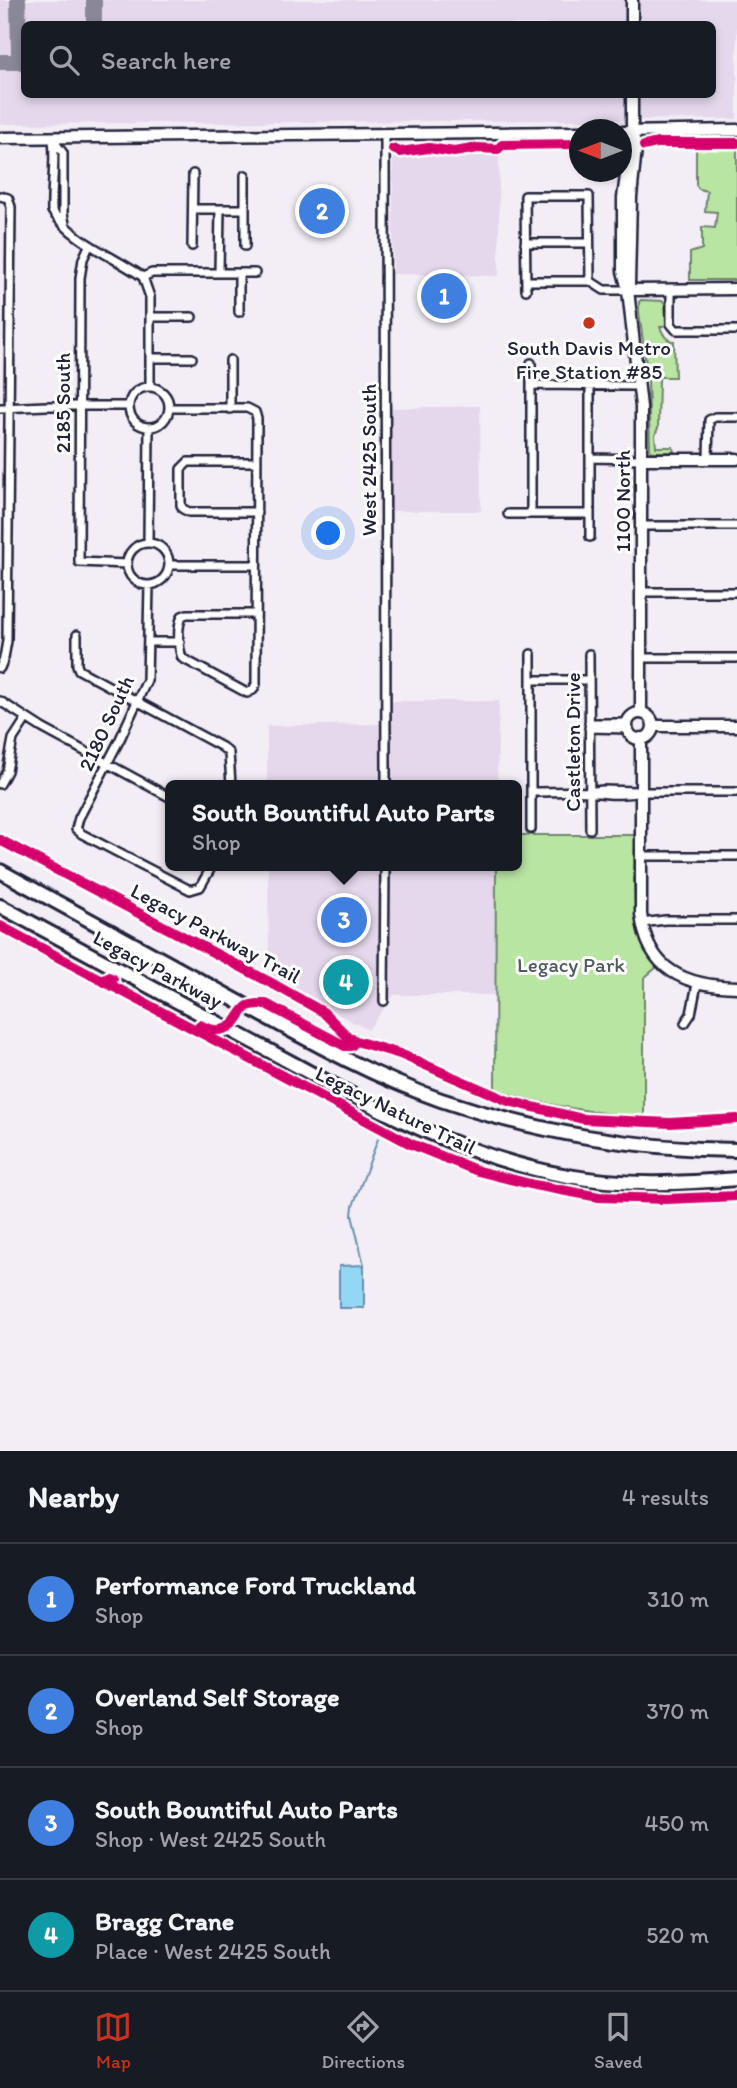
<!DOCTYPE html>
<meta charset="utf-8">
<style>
:root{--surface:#171b24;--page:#242831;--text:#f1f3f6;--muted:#9ea1a6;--line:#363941;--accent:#c8321e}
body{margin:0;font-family:Itim,sans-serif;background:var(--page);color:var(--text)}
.compass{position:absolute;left:569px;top:119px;width:63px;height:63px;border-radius:50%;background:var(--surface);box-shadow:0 4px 10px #0003;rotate:270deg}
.you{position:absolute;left:329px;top:534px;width:24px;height:24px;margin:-18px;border:5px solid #fff;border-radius:50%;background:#1a73e8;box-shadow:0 0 0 10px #1a73e833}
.badge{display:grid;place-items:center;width:46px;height:46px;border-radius:50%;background:var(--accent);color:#fff;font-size:23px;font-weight:700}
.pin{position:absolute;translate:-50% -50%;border:4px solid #fff;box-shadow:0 2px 7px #0006}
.popup{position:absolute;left:165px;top:780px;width:357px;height:91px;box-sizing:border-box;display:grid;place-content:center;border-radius:10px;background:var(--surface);filter:drop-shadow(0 2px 5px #0005);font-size:23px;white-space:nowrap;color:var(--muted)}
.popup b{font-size:26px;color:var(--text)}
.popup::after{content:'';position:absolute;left:50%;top:100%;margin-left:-14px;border:14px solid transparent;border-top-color:var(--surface)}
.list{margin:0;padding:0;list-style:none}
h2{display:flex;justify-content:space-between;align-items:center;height:91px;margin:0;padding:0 28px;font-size:30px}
h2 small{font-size:23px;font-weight:400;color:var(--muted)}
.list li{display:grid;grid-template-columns:46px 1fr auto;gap:21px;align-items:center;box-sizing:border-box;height:112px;padding:0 28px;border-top:2px solid var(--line)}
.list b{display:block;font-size:26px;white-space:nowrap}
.list p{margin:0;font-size:23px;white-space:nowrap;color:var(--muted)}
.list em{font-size:23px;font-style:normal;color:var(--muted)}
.icon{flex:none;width:38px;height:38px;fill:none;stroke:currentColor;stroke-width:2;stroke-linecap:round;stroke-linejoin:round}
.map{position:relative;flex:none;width:737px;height:1451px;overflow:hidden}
.search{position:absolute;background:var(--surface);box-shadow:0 4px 10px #0003;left:21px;right:21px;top:21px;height:77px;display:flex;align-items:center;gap:18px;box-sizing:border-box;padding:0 24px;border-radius:10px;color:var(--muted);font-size:26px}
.sheet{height:539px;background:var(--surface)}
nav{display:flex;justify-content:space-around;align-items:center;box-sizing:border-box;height:98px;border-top:2px solid var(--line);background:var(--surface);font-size:19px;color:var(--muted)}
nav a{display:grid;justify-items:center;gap:4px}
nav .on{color:var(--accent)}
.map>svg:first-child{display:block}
.built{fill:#e5d8ec;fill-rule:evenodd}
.green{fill:#b9e5a2;stroke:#6e846e;stroke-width:2}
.water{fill:#93d7f5;stroke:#668fab;stroke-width:2}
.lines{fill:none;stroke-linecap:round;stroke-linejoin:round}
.stream{stroke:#668fab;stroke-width:2}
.taxiway{stroke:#8a8898;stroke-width:16}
.street-casing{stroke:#22223b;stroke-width:12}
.secondary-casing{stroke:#22223b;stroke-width:15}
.highway-casing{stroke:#22223b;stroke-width:18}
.street{stroke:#fff;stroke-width:7}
.secondary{stroke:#fff;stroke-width:10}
.highway{stroke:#fff;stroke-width:12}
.cycleway-casing{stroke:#fff;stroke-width:15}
.cycleway{stroke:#d6006c;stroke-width:10}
.poi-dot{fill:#c8321e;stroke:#fff;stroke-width:2.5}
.labels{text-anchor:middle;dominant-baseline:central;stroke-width:6;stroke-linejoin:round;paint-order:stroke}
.poi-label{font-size:21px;fill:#22223b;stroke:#fff}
.street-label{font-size:21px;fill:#22223b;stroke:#fff}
.park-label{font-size:21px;fill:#4f5c5a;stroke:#fff}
</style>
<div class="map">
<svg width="737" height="1451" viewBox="0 0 737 1451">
<rect width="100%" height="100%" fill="#f3edf6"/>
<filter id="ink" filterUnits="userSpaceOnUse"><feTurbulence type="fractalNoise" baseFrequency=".0143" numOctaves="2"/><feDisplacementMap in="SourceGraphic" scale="14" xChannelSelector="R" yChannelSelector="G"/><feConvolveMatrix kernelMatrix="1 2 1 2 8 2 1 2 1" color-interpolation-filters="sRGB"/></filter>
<g filter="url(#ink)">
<path class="built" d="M0 0H737V119L0 124ZM24 24H712V94H24Z
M499 150V276L393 274V152Z
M480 406 481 511H389L390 408Z
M380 701H499L497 785H267V726L379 724Z
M268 866H496L497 995H394L368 1030 269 977Z"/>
<path class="green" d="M696 145H737V280H690V253L702 249V227L715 228 717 212 705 211 707 191 699 189 696 185Z
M641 300 663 301 665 303 666 325 660 327C663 334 666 341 674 341L675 377H660L659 379 658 428 655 435 656 447H673L674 452H651L650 449 648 379 639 312V302Z
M517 835H635C635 882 627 927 658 966L644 978V1117C592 1113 544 1105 495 1090L496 866H517Z"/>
<path class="water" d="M364 1265V1308H339V1266Z"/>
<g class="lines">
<path class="stream" d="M364 1265 352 1215 353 1206 378 1139"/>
<path class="taxiway" d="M18 0 19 56 24 61
M94 24V0
M0 62H24"/>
<defs>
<path id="street" d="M385 135 386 785
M53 139C56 163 51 187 52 211 75 243 112 255 143 277L150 297V387
M54 141 63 153V213L65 224
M0 196 8 198 11 207 7 641 4 658 0 668
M193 209H245
M525 243H589
M89 246 83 259 80 278 79 562 127 564
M192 246 193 174
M245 246V175
M219 273 220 209
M239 273V312
M143 277 152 273H255
M526 281H590L604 290H628
M526 290 525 196H589L590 281
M671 290V324L676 330H737
M150 317H192
M150 358H192
M230 360V409
M531 385 639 386
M590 385V537
M129 407a20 20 0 1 1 40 0a20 20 0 1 1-40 0Z
M0 408 46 406H128
M169 408H247L255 412 257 419 256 684 253 690 247 693 182 658C178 646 177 628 182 616L187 614H256
M590 458 641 459
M708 459 709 420 715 417H737
M257 462H188L181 469V505L183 509 189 512H257
M508 514H590
M531 514V363
M641 526H737
M148 543 149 428
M127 564a21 21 0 1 1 42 0a21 21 0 1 1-42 0Z
M169 565H256
M149 585 147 680 120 739 79 818 76 829 82 834 190 890 200 887 212 866
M641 592H737
M77 635V665L79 670 222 747 229 753 231 785
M148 642H180
M531 654V829
M589 654 590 829
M641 658H737
M531 680H589
M0 701 42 728 171 798
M589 723H628
M589 728 628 729
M0 784 7 771 13 739 26 719
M594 791 603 790 637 791
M531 792C551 792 570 791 589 792 607 794 623 796 641 792H737
M641 856H737
M642 923 665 920H737
M384 1001 385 866
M685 1023 691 1014 697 984"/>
<path id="secondary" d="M632 0V24
M632 94V131L623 198V271L628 290 641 407V713
M622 132 737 130
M0 138 580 132
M629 284 631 197 636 148 633 135
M628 290 737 289
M641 459H737
M627 726a13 13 0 1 1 26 0a13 13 0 1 1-26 0Z
M653 726H737
M641 738V914C647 971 686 986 737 987"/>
<path id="highway" d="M0 871C79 914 158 957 237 1001 303 1037 369 1075 441 1100 540 1133 633 1149 737 1150
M0 906C89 954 178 1002 266 1049 362 1101 459 1157 568 1176 624 1186 681 1184 737 1179"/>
</defs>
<use href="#street" class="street-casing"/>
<use href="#secondary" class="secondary-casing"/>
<use href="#highway" class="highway-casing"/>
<use href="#street" class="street"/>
<use href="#secondary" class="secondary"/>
<use href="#highway" class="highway"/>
<defs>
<path id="cycleway" d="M644 146 657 143H737
M393 149 400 152 429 148 454 152 478 148 498 149 502 145 580 144
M0 840 275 985 323 1012 347 1036 356 1041 400 1054 508 1101 583 1119 670 1123 737 1119
M0 926 103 981 108 977 113 979
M103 981 411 1144 478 1171 534 1185 599 1197 667 1199 737 1196
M200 1025C211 1031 222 1033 233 1024 239 1019 241 1010 248 1006 254 1003 260 1004 266 1004L345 1046H351L355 1042"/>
</defs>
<use href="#cycleway" class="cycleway-casing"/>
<use href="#cycleway" class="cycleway"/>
</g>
</g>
<circle class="poi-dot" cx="589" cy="323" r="7"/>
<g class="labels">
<g class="poi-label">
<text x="589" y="347">South Davis Metro<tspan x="589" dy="24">Fire Station #85</tspan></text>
</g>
<g class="street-label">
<text transform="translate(62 403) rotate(-90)">2185 South</text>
<text transform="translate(368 460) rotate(-90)">West 2425 South</text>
<text transform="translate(622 501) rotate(-90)">1100 North</text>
<text transform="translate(106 723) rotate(-65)">2180 South</text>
<text transform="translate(572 742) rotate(-90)">Castleton Drive</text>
<text transform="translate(216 933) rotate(28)">Legacy Parkway Trail</text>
<text transform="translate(158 969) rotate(28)">Legacy Parkway</text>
<text transform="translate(396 1110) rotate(26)">Legacy Nature Trail</text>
</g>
<g class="park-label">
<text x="571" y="964">Legacy Park</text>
</g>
</g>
</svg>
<svg class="compass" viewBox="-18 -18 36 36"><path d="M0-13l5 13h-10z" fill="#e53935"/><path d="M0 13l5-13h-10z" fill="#9ea1a6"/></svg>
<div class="you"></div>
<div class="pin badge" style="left:444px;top:296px;background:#3f7fe0">1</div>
<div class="pin badge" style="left:322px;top:211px;background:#3f7fe0">2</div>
<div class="pin badge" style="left:344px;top:920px;background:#3f7fe0">3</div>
<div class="popup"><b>South Bountiful Auto Parts</b>Shop</div>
<div class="pin badge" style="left:346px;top:982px;background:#0f9aa8">4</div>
<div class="search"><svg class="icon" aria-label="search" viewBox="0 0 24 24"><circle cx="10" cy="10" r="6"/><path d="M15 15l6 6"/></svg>Search here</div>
</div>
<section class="sheet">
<h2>Nearby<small>4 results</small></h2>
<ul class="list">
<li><span class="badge" style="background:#3f7fe0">1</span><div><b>Performance Ford Truckland</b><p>Shop</p></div><em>310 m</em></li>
<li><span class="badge" style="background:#3f7fe0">2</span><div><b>Overland Self Storage</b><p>Shop</p></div><em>370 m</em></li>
<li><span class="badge" style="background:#3f7fe0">3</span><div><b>South Bountiful Auto Parts</b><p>Shop · West 2425 South</p></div><em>450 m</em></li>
<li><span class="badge" style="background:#0f9aa8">4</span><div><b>Bragg Crane</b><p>Place · West 2425 South</p></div><em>520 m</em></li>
</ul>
</section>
<nav>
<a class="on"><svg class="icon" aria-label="map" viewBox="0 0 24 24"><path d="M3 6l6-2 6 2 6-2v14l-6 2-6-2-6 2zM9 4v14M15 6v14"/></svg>Map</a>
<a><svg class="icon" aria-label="directions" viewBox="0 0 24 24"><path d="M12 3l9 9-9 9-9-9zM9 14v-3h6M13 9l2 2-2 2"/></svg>Directions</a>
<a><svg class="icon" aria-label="saved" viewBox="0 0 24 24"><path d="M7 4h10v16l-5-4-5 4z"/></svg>Saved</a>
</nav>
